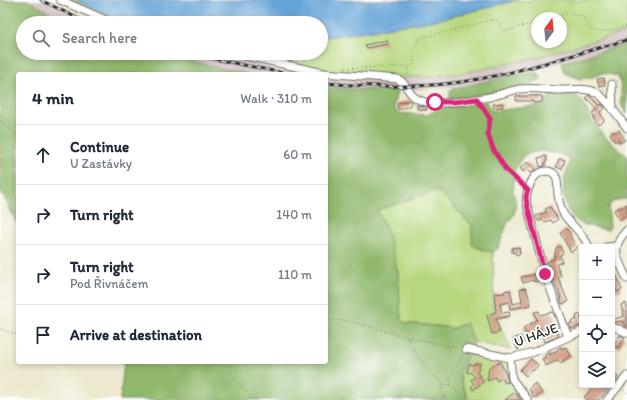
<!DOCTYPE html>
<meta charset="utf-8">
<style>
:root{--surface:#fff;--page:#f6f6f7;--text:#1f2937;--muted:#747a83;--line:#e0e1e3}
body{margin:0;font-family:Itim,sans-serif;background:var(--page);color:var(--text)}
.controls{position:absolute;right:12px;bottom:12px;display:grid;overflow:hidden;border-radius:4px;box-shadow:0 2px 6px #0003}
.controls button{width:36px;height:36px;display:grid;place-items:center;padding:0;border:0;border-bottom:1px solid var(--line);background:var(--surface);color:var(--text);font:20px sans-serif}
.compass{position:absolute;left:531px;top:12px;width:36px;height:36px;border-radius:50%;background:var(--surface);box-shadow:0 2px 6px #0003;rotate:15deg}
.stop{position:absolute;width:12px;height:12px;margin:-9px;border:3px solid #db2777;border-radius:50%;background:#fff}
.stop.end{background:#db2777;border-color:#fff;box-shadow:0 1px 4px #0008}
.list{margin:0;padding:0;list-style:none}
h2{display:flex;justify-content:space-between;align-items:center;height:52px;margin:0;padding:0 16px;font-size:17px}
h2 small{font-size:13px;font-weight:400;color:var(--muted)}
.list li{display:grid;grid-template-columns:26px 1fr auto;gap:12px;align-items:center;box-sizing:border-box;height:60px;padding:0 16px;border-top:1px solid var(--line)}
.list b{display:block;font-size:15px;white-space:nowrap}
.list p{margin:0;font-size:13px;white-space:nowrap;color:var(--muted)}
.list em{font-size:13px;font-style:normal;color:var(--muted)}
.icon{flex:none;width:22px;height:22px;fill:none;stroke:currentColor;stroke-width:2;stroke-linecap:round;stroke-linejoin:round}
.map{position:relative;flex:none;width:627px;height:400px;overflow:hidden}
.search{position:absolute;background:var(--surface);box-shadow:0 2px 6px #0003;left:16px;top:16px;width:312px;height:44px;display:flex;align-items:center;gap:10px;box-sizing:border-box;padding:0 14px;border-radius:22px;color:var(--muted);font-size:15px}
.panel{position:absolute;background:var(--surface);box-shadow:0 2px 6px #0003;left:16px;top:72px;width:312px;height:292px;border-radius:4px}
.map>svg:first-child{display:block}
.industrial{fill:#d1bfbf}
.green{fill:#b7d77e;stroke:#718154;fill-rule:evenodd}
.forest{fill:#91b86d;stroke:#5e724c}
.water{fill:#64a3d6;stroke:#486780}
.building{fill:#cf967b}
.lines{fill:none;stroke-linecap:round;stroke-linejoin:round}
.minor-casing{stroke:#6f6e64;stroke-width:9}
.path{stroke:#6f6e64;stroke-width:1;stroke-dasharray:1 3;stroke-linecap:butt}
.minor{stroke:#fff;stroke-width:7}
.rail-casing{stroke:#2b2b2b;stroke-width:3}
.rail{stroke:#fff;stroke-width:1.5;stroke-dasharray:4.5;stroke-linecap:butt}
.route{stroke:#db2777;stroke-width:5}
.labels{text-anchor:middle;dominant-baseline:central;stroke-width:3.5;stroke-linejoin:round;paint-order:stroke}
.street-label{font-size:14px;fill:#2b2b2b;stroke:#fff}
</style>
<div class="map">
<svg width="627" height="400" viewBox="0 0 627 400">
<rect width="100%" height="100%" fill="#fff"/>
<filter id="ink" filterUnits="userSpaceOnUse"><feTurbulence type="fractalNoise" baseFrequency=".025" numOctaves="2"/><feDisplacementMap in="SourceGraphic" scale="8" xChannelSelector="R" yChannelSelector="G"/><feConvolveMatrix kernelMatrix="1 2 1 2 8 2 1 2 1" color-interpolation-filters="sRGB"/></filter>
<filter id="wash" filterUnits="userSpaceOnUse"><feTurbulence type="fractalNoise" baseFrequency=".012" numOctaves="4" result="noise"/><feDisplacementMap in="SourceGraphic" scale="16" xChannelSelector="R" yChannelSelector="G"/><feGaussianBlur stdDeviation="0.9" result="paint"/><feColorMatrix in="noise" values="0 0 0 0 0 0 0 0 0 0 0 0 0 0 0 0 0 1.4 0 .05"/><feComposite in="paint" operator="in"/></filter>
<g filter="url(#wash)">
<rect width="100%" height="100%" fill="#ede9cf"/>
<path class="industrial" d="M27 0H50L72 12 98 23H68Z
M627 32V44L537 69 475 84 455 87 397 91 326 88V75L396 79 454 75 507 64Z
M153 53H206L316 74H247Z"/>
<path class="green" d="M63 0H75L103 13 135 23H116Z
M518 0H627V32L534 58 469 72V71L465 72 464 73 434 77H402L396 79 316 74 285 69 275 62 238 53H321V38L436 20ZM537 18H561V42H537Z
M435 191 441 193 472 226 483 250 493 252 494 313 511 350 474 342 466 323 454 328 406 323 401 318 398 273 377 210Z
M472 353 510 361 513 383 525 400H471L467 396 460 377Z"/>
<path class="forest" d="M0 0H27L68 23H23V53H153L247 74H18V226L4 196 0 191Z
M627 44V114C618 102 622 102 621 89 621 85 619 80 618 76L603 73 590 78 580 79 565 73 562 63Z
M537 72 542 80C512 91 481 96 450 99V90L510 76Z
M326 88 397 91 394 105 397 113 427 115 441 108 486 102 492 111 544 105 548 97C559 94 574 89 582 101 586 107 588 114 592 120 601 134 614 146 627 156V199C619 199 613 200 608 207L610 226 608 230C600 228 591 227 583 224 567 218 562 197 564 182 564 173 571 166 569 158L560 154 541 151 526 154 521 159 515 169 513 192 516 203 514 214 507 224 498 248 493 252 483 250 472 245V226L453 205 438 191H435L377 210 388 232 398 273 401 318 406 323 454 328 466 323 474 342 459 375 468 400H120L124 362H326Z"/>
<path class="water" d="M75 0H518L436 20 321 38V23H175L174 21C161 20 149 24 136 23 118 21 92 8 75 0Z"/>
<g id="blocks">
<path class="building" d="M387 40 388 44 366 48 365 45Z
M604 78 605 84 599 86 597 79Z
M589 95 599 106 602 104 605 108 600 112 604 121 598 125 593 118 595 117 592 113 597 109 586 98Z
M516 96H542V102L533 103V101H516Z
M410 100 411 105 398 110 397 103Z
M502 103 503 107 494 108 493 104Z
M417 105 427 107 426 110 417 109Z
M619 130 625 140 620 143 618 140 615 142 610 134 614 131 615 133Z
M546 156 547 161 545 162V166L540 167 538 158Z
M559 159 565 160 562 169 556 167Z
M528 162 535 170 531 173 527 168 523 172 520 168Z
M627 204V215L619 220 614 210 620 207 621 208Z
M550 207 558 219 553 223 551 220 544 222 543 220 538 221 536 216 547 212 545 209Z
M567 229 571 235 570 236 577 248 571 252 560 233Z
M560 246 563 253 560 255 562 262 556 264 561 276 558 277 568 302 562 304 558 289 557 290 547 262 554 259 556 248Z
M519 247 520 254 516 255 515 252 512 253V248Z
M612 263 622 290 616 292 612 281Z
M536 274 538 281 534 282 533 280 523 283 521 277Z
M526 288 531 305 510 309 509 302 500 304 502 313 509 312 510 316 496 319 500 332 492 334 487 315 496 312 494 294 505 293 504 291 510 290 513 304 522 302 520 289Z
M626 303 627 307V327L624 326 623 321 612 322V320L624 316 621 305Z
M539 311 540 315 553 312 559 327 555 329 559 336 545 342 540 327 526 334 523 328 537 320 534 312Z
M580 314 582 325 571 329 569 324 572 323 571 321 577 319 576 316Z
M620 335 625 338 619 348 613 345Z
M521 336 524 343 520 345 518 350 513 339Z
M561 347 562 349 566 347 571 356 560 363 558 360 546 366 542 359 547 357 545 355 549 353 550 355 558 351 557 349Z
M531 359 538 365 533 371 531 370 526 376 520 370Z
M500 362 506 374 508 382 505 383 502 378 497 381 495 377 487 381 489 368Z
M475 363 480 364 477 373 484 381 473 390 471 387 474 384 471 380 475 377 471 373 467 372 469 364 474 365Z
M612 371 618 377 612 384Z
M535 383 542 393 534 398 529 389Z
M595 385H611L599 400H587L584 397Z
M515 392 521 400H505Z"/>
</g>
</g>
<g filter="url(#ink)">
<use href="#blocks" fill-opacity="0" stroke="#6f6e64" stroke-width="1"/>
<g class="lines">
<defs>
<path id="minor" d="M60 0 113 23
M232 53 324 73 398 79C408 84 408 97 422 101 437 106 474 100 489 97 499 95 509 91 519 89 533 87 547 90 561 90 573 90 587 87 597 93 607 99 620 119 627 128
M612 84 613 110
M627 230C609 248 618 259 627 279
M607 247 616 246
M612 327 619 329 627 333
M568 337 545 274 527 205C525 195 528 187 533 179 536 174 540 172 546 171 560 171 557 185 558 195 559 201 560 207 563 213 570 225 584 233 589 247
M466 349 510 358 534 352 582 331
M510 358 512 379 528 400
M607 400 627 376"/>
</defs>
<use href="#minor" class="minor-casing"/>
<path class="path" d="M550 18 567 13 583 17C585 20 587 25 590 28 598 37 617 28 627 26
M345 68 409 67 413 65 416 44 420 38 492 20H497L502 30 506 31 537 22
M406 78 409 68
M623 78H627
M487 81 494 90
M617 81 627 74
M600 87 606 85
M481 104 490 119 489 134 493 149 506 169 522 185
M0 121 18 136
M326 320 345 321 361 324 407 337 459 348
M0 329 18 335
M407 337 415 352 423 364 443 384
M227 362 232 375 253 400
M450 385V377L463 355
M450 385 467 400
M623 390 627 393
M446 400 441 392 443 384 449 385"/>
<use href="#minor" class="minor"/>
<defs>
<path id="rail" d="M41 0 87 23
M171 53 190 58
M185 53 288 74
M326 83C369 87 411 88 453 83 511 76 571 55 627 40"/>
</defs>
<use href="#rail" class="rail-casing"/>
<use href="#rail" class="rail"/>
</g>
</g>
<g class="lines" filter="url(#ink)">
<path class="route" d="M435 102H454L477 99 490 118 488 134 493 149 506 170 528 190 526 197 527 205 545 274"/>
</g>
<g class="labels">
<g class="street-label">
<text transform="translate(536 335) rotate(-20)">U HÁJE</text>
</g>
</g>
</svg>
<div class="controls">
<button>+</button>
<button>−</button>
<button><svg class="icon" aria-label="locate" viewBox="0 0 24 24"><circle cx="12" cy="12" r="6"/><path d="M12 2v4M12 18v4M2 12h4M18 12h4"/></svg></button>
<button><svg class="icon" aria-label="layers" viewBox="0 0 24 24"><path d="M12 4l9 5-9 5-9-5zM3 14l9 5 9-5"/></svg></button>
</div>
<svg class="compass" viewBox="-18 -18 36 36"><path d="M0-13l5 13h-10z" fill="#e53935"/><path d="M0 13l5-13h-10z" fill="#747a83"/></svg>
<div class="stop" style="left:435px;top:102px"></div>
<div class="stop end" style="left:545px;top:274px"></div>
<div class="search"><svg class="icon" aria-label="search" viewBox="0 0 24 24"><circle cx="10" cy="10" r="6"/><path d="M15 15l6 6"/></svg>Search here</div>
<section class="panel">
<h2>4 min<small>Walk · 310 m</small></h2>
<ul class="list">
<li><svg class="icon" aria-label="ahead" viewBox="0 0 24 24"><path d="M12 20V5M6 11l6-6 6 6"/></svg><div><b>Continue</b><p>U Zastávky</p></div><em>60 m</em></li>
<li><svg class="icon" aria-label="right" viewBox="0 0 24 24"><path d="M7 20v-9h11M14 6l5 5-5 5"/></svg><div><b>Turn right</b></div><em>140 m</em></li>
<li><svg class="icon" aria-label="right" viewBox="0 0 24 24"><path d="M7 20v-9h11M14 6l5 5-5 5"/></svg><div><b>Turn right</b><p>Pod Řivnáčem</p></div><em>110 m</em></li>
<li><svg class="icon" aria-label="arrive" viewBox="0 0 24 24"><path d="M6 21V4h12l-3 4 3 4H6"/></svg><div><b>Arrive at destination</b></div></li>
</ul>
</section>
</div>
